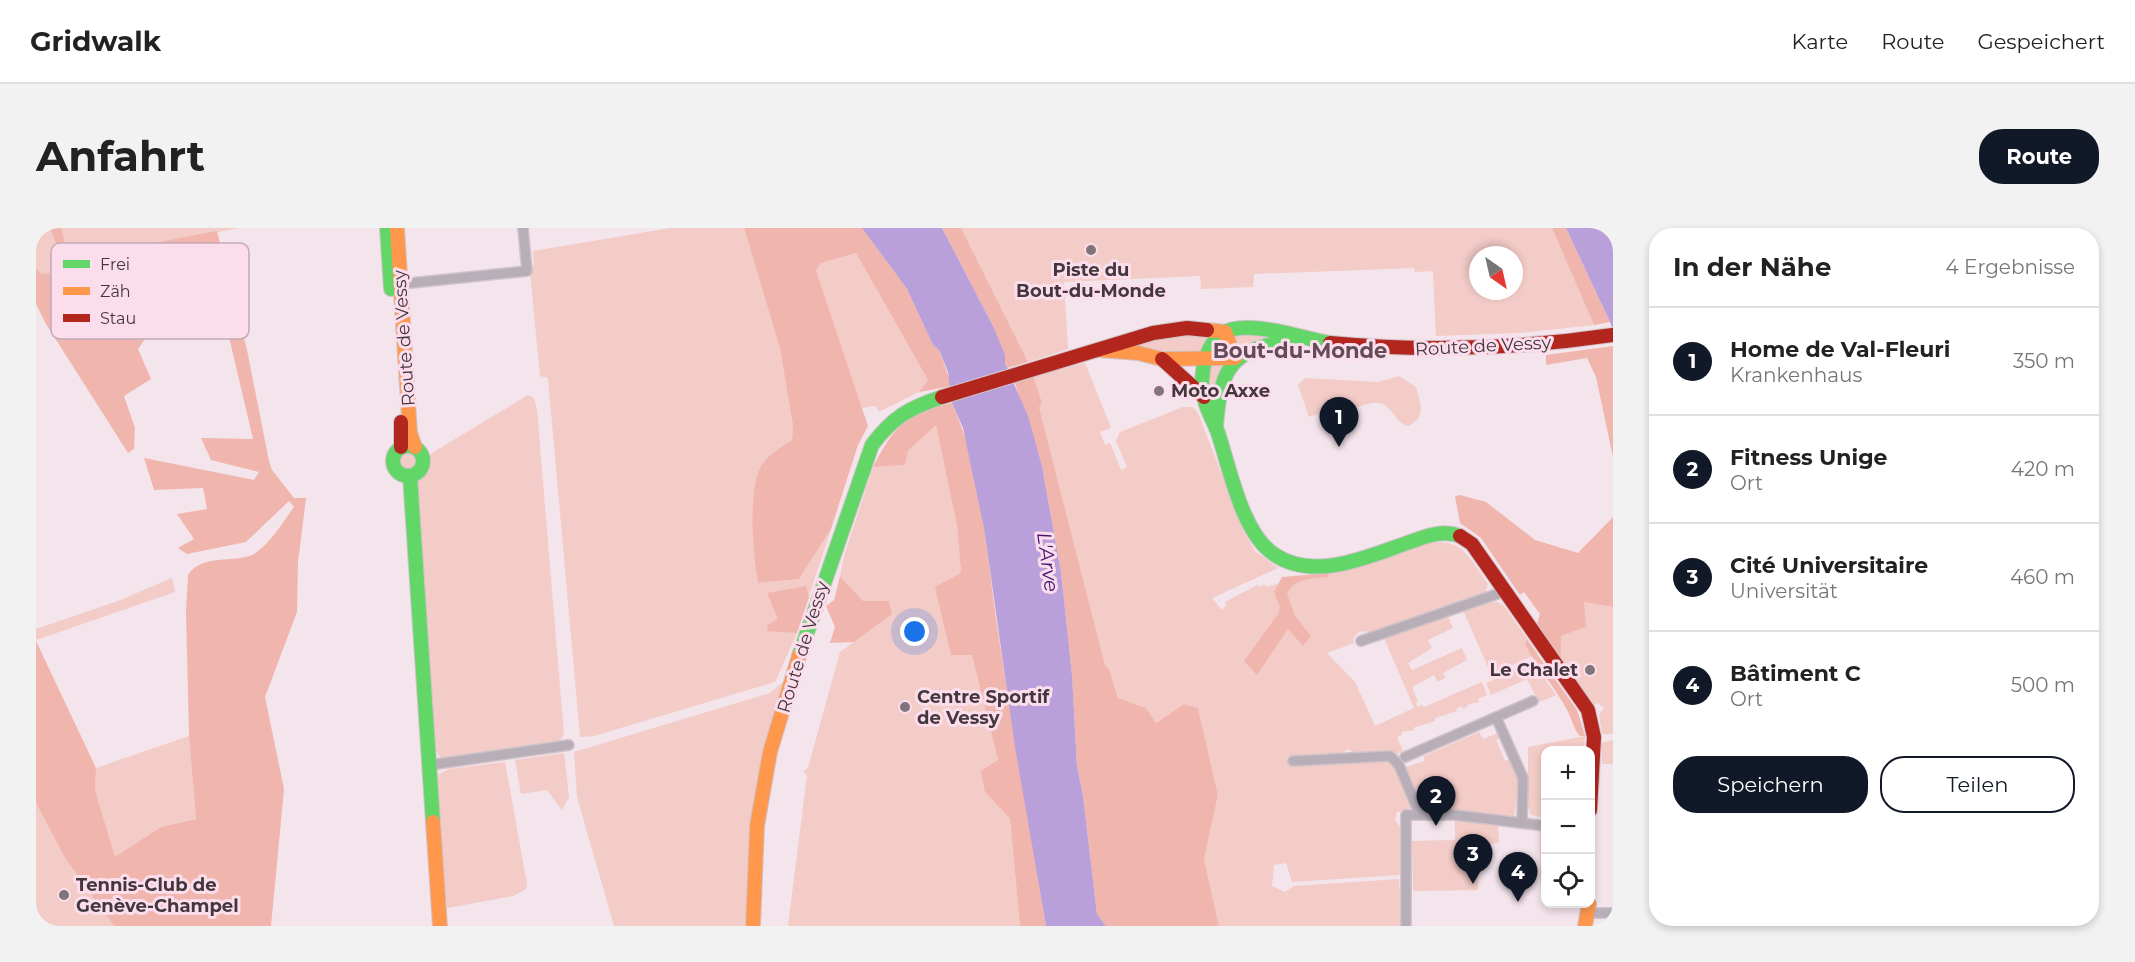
<!DOCTYPE html>
<html lang="de">
<meta charset="utf-8">
<style>
:root{--surface:#fff;--page:#f2f2f2;--text:#222;--muted:#767676;--line:#e0e0e0;--accent:#111827}
body{margin:0;font-family:Montserrat,sans-serif;background:var(--page);color:var(--text)}
.controls{position:absolute;right:18px;bottom:18px;display:grid;overflow:hidden;border-radius:12px;box-shadow:0 3px 9px #0003}
.controls button{width:54px;height:54px;display:grid;place-items:center;padding:0;border:0;border-bottom:2px solid var(--line);background:var(--surface);color:var(--text);font:30px sans-serif}
.compass{position:absolute;left:1433px;top:18px;width:54px;height:54px;border-radius:50%;background:var(--surface);box-shadow:0 3px 9px #0003;rotate:146deg}
.you{position:absolute;left:879px;top:404px;width:21px;height:21px;margin:-15px;border:4px solid #fff;border-radius:50%;background:#1a73e8;box-shadow:0 0 0 9px #1a73e833}
.badge{display:grid;place-items:center;width:39px;height:39px;border-radius:50%;background:var(--accent);color:#fff;font-size:20px;font-weight:700}
.pin{position:absolute;translate:-50% -50px;filter:drop-shadow(0 2px 3px #0008)}
.pin::after{content:'';position:absolute;top:32px;width:21px;height:18px;background:inherit;clip-path:polygon(0 0,100% 0,50% 100%)}
.list{margin:0;padding:0;list-style:none}
h2{display:flex;justify-content:space-between;align-items:center;height:78px;margin:0;padding:0 24px;font-size:26px}
h2 small{font-size:20px;font-weight:400;color:var(--muted)}
.list li{display:grid;grid-template-columns:39px 1fr auto;gap:18px;align-items:center;box-sizing:border-box;height:108px;padding:0 24px;border-top:2px solid var(--line)}
.list b{display:block;font-size:22px;white-space:nowrap}
.list p{margin:0;font-size:20px;white-space:nowrap;color:var(--muted)}
.list em{font-size:20px;font-style:normal;color:var(--muted)}
.actions{display:flex;gap:12px;padding:18px 24px}
.actions a{flex:1;padding:14px 0;border:2px solid var(--accent);border-radius:24px;text-align:center;font-size:21px;color:var(--accent)}
.actions .main{background:var(--accent);color:#fff}
.icon{flex:none;width:33px;height:33px;fill:none;stroke:currentColor;stroke-width:2;stroke-linecap:round;stroke-linejoin:round}
.map{position:relative;flex:none;width:1577px;height:698px;overflow:hidden;border-radius:24px}
header{display:flex;align-items:center;gap:36px;box-sizing:border-box;height:84px;padding:0 30px;background:var(--surface);border-bottom:2px solid var(--line)}
header strong{font-size:28px}
nav{display:flex;gap:33px;margin-inline-start:auto;font-size:21px}
.intro{display:flex;align-items:center;justify-content:space-between;box-sizing:border-box;height:144px;padding:0 36px}
h1{margin:0;font-size:42px}
.button{padding:15px 27px;border-radius:24px;background:var(--accent);color:#fff;font-size:21px;font-weight:700}
main{display:flex;gap:36px;padding:0 36px}
aside{flex:1;background:var(--surface);border-radius:24px;box-shadow:0 3px 9px #0003}
.map>svg:first-child{display:block}
.green{fill:#f3cbc7;fill-rule:evenodd}
.forest{fill:#f0b5ad}
.water{fill:#baa0da}
.lines{fill:none;stroke-linecap:round;stroke-linejoin:round}
.street-casing{stroke:#cfc3c9;stroke-width:12}
.fast-casing{stroke:#cfc3c9;stroke-width:16}
.slow-casing{stroke:#cfc3c9;stroke-width:16}
.jam-casing{stroke:#cfc3c9;stroke-width:16}
.street{stroke:#b8aeb8;stroke-width:9}
.fast{stroke:#63d668;stroke-width:14}
.slow{stroke:#ff974d;stroke-width:14}
.jam{stroke:#b3261e;stroke-width:14}
.poi-dot{fill:#81747a;stroke:#fbddec;stroke-width:2}
.labels{text-anchor:middle;dominant-baseline:central;stroke-width:6;stroke-linejoin:round;paint-order:stroke}
.poi-label{font-size:18px;font-weight:bold;fill:#43373d;stroke:#fbddec;text-anchor:start}
.street-label{font-size:18px;fill:#43373d;stroke:#fbddec}
.water-label{font-size:20px;font-style:italic;fill:#431473;stroke:#fbddec}
.quarter-label{font-size:21px;font-weight:bold;fill:#634c58;stroke:#fbddec}
.key{fill:#fbddec;stroke:#c4abb8;stroke-width:1.5}
.key-label{font-size:16px;fill:#43373d}
</style>
<header>
<strong>Gridwalk</strong>
<nav><a>Karte</a><a>Route</a><a>Gespeichert</a></nav>
</header>
<div class="intro"><h1>Anfahrt</h1><a class="button">Route</a></div>
<main>
<div class="map">
<svg width="1577" height="698" viewBox="0 0 1577 698">
<rect width="100%" height="100%" fill="#f4e4ec"/>
<path class="green" d="M0 0H14L30 42 5 46 0 40Z
M25 0H204L34 31Z
M634 0H708L744 119 757 198 756 212C745 219 730 228 724 240 712 263 718 329 722 355L763 351 795 301 761 405 739 454 558 508 544 509 512 150 504 148 494 43 498 37 497 23Z
M925 0H1516L1558 97 1483 105 1400 108 1397 43 1379 44 1378 40 1218 46 1217 59 1165 61 1164 48 1028 54 1032 121 992 134ZM1442 27H1478V63H1442Z
M820 25 892 152 883 164 843 184 840 178 826 180 780 42 785 35Z
M1154 104 1173 108 1164 126 1137 128 1084 119Z
M1200 107 1241 108 1204 120 1198 108Z
M1049 135 1075 200 1064 204 1069 217 1074 215 1085 242 1091 239 1080 213 1084 204 1147 179H1157L1162 185 1208 304 1219 323 1242 340 1176 370 1186 382 1190 377 1189 374 1221 357 1224 359 1228 356 1231 359C1265 348 1300 342 1335 335 1359 329 1389 308 1415 316 1431 320 1442 343 1452 356L1449 366 1336 405C1327 402 1322 402 1317 411L1318 415 1291 425 1319 454 1339 498 1378 480 1348 410 1412 388 1417 400 1392 412 1396 420 1372 435 1376 442 1426 420 1431 432 1407 445 1409 450 1402 454 1398 447 1376 459 1382 474 1380 475 1381 479 1386 477 1388 479 1446 454 1451 467 1442 471 1443 474 1432 476V478L1427 481 1426 478 1420 481 1421 483 1399 490V493L1377 500 1378 502 1366 504V507L1361 509 1367 523 1360 527 1359 524 1318 526 1313 521 1307 524 1305 527 1347 530 1357 534 1375 575 1373 582 1361 584 1359 592 1365 600V644L1363 647 1256 654 1250 635 1238 637 1236 658 1249 664 1258 658 1363 651 1366 698H1183L1168 631 1182 567 1162 480 1148 476 1120 495 1110 480 1082 470 1073 441 1069 437 1003 179 997 148Z
M1175 135H1191L1180 158 1172 163Z
M1363 148 1380 159C1384 175 1391 188 1373 198 1359 196 1356 176 1343 175 1332 173 1316 182 1306 186L1302 178 1273 189 1262 157 1269 150 1343 154Z
M492 167 498 170 501 182 528 507 523 514 513 516 411 532 403 528 399 521 381 254 391 241 392 229 396 225Z
M900 197 921 298 925 345 915 426H936L962 532 949 564 974 591 984 698H752L771 548 767 543 772 540 804 424 856 386 827 373 804 348 808 328 837 239 869 237 872 223Z
M361 233a11 11 0 1 1 22 0a11 11 0 1 1-22 0Z
M136 350 139 364 0 412V401L82 373Z
M1452 374H1461L1468 378 1502 426 1455 446 1427 382Z
M1547 374 1577 379V506H1566L1563 487 1568 480 1562 475 1558 477 1525 430V408L1550 399Z
M1498 435 1520 467 1503 474 1491 451 1455 467 1450 455Z
M748 453 722 553 716 594 713 698H578L541 569 538 524 734 465Z
M1443 504 1447 511 1462 505 1466 509 1460 512 1469 533 1473 531 1483 552 1478 590 1385 578 1367 540 1388 533V528Z
M153 508 160 591 125 599 79 630 59 562 60 540Z
M1549 508 1548 522H1510L1509 590 1495 587 1492 577V519Z
M1577 512V536H1566L1565 515Z
M528 525 533 569 526 582 511 562 485 566 479 532Z
M469 534 491 656 490 661 477 668 411 680 400 553 402 547 413 541Z
M0 575 29 630 78 698H0Z
M1419 593 1462 595 1463 615 1442 616V662L1377 663 1376 613 1419 612Z
M1504 600 1509 601V655H1504Z"/>
<path class="forest" d="M14 0H25L34 31 181 3 211 122 233 233 236 242 258 270H270L262 334 261 384 229 469 248 561 235 698H78L29 630 0 575V413L60 540 59 562 79 629 125 599 160 591 153 508 150 384 152 347C166 325 198 336 218 326 234 316 247 294 258 279L253 273 210 314 151 326 142 320 158 311 141 286 171 281 167 260 118 262 108 230 218 252 223 244 175 232 165 210 217 211 189 92 114 104 102 121 115 151 88 168 99 200 98 221 92 225 10 96 0 76V40L5 46 30 42Z
M708 0H826L871 61 897 117 903 122 916 158 883 164 892 152 820 25 785 35 780 42 832 198 822 217 795 301 763 351 722 355C717 329 712 264 724 240 730 228 745 219 756 212L757 198 744 120Z
M906 0H925L992 134 971 140 957 98Z
M1516 0H1530L1574 94 1558 97Z
M1577 118V229L1560 149 1551 130 1510 137V127Z
M997 148 1006 175 1003 179 1069 437 1073 441 1082 470 1110 480 1120 495 1148 476 1162 480 1182 567 1168 631 1183 698H1070L1061 686 1047 568 1041 538 1036 447 1025 344 1006 238 979 155Z
M916 175C946 243 950 323 961 397 976 498 993 598 1010 698H984L974 591 949 564 945 543 962 532 936 427H915L899 359 925 345 921 298 900 197 872 223 869 237 837 239C859 197 869 186 916 175Z
M1424 267 1450 274 1499 312 1542 325 1577 289V379L1548 374 1550 399 1525 408V430L1501 396 1504 386 1488 364 1484 367 1445 310 1424 295 1419 268Z
M1292 345 1293 349C1276 351 1259 349 1251 366L1259 388 1275 408 1267 418 1252 401 1221 447 1208 433 1242 386 1244 379 1238 364 1246 349Z
M804 348 827 373H853L856 386 818 414 794 415 799 399 790 378 798 372Z
M770 358 773 369 761 405 732 403 731 397 742 391 731 365Z
M1491 412 1541 482 1549 508H1544C1537 500 1536 491 1531 482 1519 459 1501 440 1489 416Z"/>
<path class="water" d="M826 0H906L957 98 969 127V135L992 188 1006 238 1025 344 1036 447 1041 538 1047 568 1061 686 1070 698H1010L979 519 948 300 927 200 916 175 912 144 903 122 897 117 871 61Z
M1530 0H1577V102L1574 94Z"/>
<g class="lines">
<defs>
<path id="street" d="M365 56 491 43 487 0
M1325 413 1461 366 1468 361
M1460 489 1487 550 1486 595
M1369 529 1497 473
M1257 533 1354 528 1363 537 1383 585
M394 537 533 517
M1553 685H1577
M1370 698V587H1419L1510 598"/>
<path id="fast" d="M351 0 355 61
M1294 115C1267 111 1211 90 1187 105 1170 116 1166 140 1166 158 1167 176 1176 189 1182 205 1194 241 1206 306 1239 327 1279 353 1331 329 1371 315 1389 309 1405 301 1424 308
M1180 199C1185 135 1196 122 1260 111
M357 233a15 15 0 1 1 30 0a15 15 0 1 1-30 0Z
M374 248 397 594
M763 428 836 217C857 189 873 180 906 169"/>
<path id="slow" d="M361 0 374 205 379 219
M1064 122 1102 125 1126 131 1199 130 1189 104 1171 102
M397 594 404 698
M717 698 721 598 734 524 763 428
M1549 698 1553 676"/>
<path id="jam" d="M1294 115C1389 124 1482 121 1577 107
M1126 131 1168 169
M906 169 1117 105 1151 100 1171 102
M365 194V219
M1424 308 1436 316 1552 482 1558 509 1554 582"/>
</defs>
<use href="#street" class="street-casing"/>
<use href="#fast" class="fast-casing"/>
<use href="#slow" class="slow-casing"/>
<use href="#jam" class="jam-casing"/>
<use href="#street" class="street"/>
<use href="#fast" class="fast"/>
<use href="#slow" class="slow"/>
<use href="#jam" class="jam"/>
</g>
<g class="poi-dot">
<circle cx="1055" cy="22" r="6"/>
<circle cx="1123" cy="163" r="6"/>
<circle cx="1554" cy="442" r="6"/>
<circle cx="869" cy="479" r="6"/>
<circle cx="28" cy="667" r="6"/>
</g>
<g class="labels">
<g class="poi-label">
<text x="1055" y="42" text-anchor="middle">Piste du<tspan x="1055" dy="21">Bout-du-Monde</tspan></text>
<text x="1135" y="163">Moto Axxe</text>
<text x="1542" y="442" text-anchor="end">Le Chalet</text>
<text x="881" y="469">Centre Sportif<tspan x="881" dy="21">de Vessy</tspan></text>
<text x="40" y="657">Tennis-Club de<tspan x="40" dy="21">Genève-Champel</tspan></text>
</g>
<g class="street-label">
<text transform="translate(368 110) rotate(-94)">Route de Vessy</text>
<text transform="translate(1447 118) rotate(-3)">Route de Vessy</text>
<text transform="translate(767 419) rotate(-73)">Route de Vessy</text>
</g>
<g class="water-label">
<text transform="translate(1012 334) rotate(82)">L'Arve</text>
</g>
<g class="quarter-label">
<text x="1264" y="122">Bout-du-Monde</text>
</g>
</g>
<rect x="15" y="15" width="198" height="96" rx="9" class="key"/>
<rect x="27" y="32" width="27" height="8" fill="#63d668"/>
<rect x="27" y="59" width="27" height="8" fill="#ff974d"/>
<rect x="27" y="86" width="27" height="8" fill="#b3261e"/>
<g class="key-label">
<text x="64" y="42">Frei</text>
<text x="64" y="69">Zäh</text>
<text x="64" y="96">Stau</text>
</g>
</svg>
<div class="controls">
<button>+</button>
<button>−</button>
<button><svg class="icon" aria-label="locate" viewBox="0 0 24 24"><circle cx="12" cy="12" r="6"/><path d="M12 2v4M12 18v4M2 12h4M18 12h4"/></svg></button>
</div>
<svg class="compass" viewBox="-18 -18 36 36"><path d="M0-13l5 13h-10z" fill="#e53935"/><path d="M0 13l5-13h-10z" fill="#767676"/></svg>
<div class="you"></div>
<div class="pin badge" style="left:1303px;top:219px">1</div>
<div class="pin badge" style="left:1400px;top:598px">2</div>
<div class="pin badge" style="left:1437px;top:656px">3</div>
<div class="pin badge" style="left:1482px;top:674px">4</div>
</div>
<aside>
<h2>In der Nähe<small>4 Ergebnisse</small></h2>
<ul class="list">
<li><span class="badge">1</span><div><b>Home de Val-Fleuri</b><p>Krankenhaus</p></div><em>350 m</em></li>
<li><span class="badge">2</span><div><b>Fitness Unige</b><p>Ort</p></div><em>420 m</em></li>
<li><span class="badge">3</span><div><b>Cité Universitaire</b><p>Universität</p></div><em>460 m</em></li>
<li><span class="badge">4</span><div><b>Bâtiment C</b><p>Ort</p></div><em>500 m</em></li>
</ul>
<div class="actions"><a class="main">Speichern</a><a>Teilen</a></div>
</aside>
</main>
